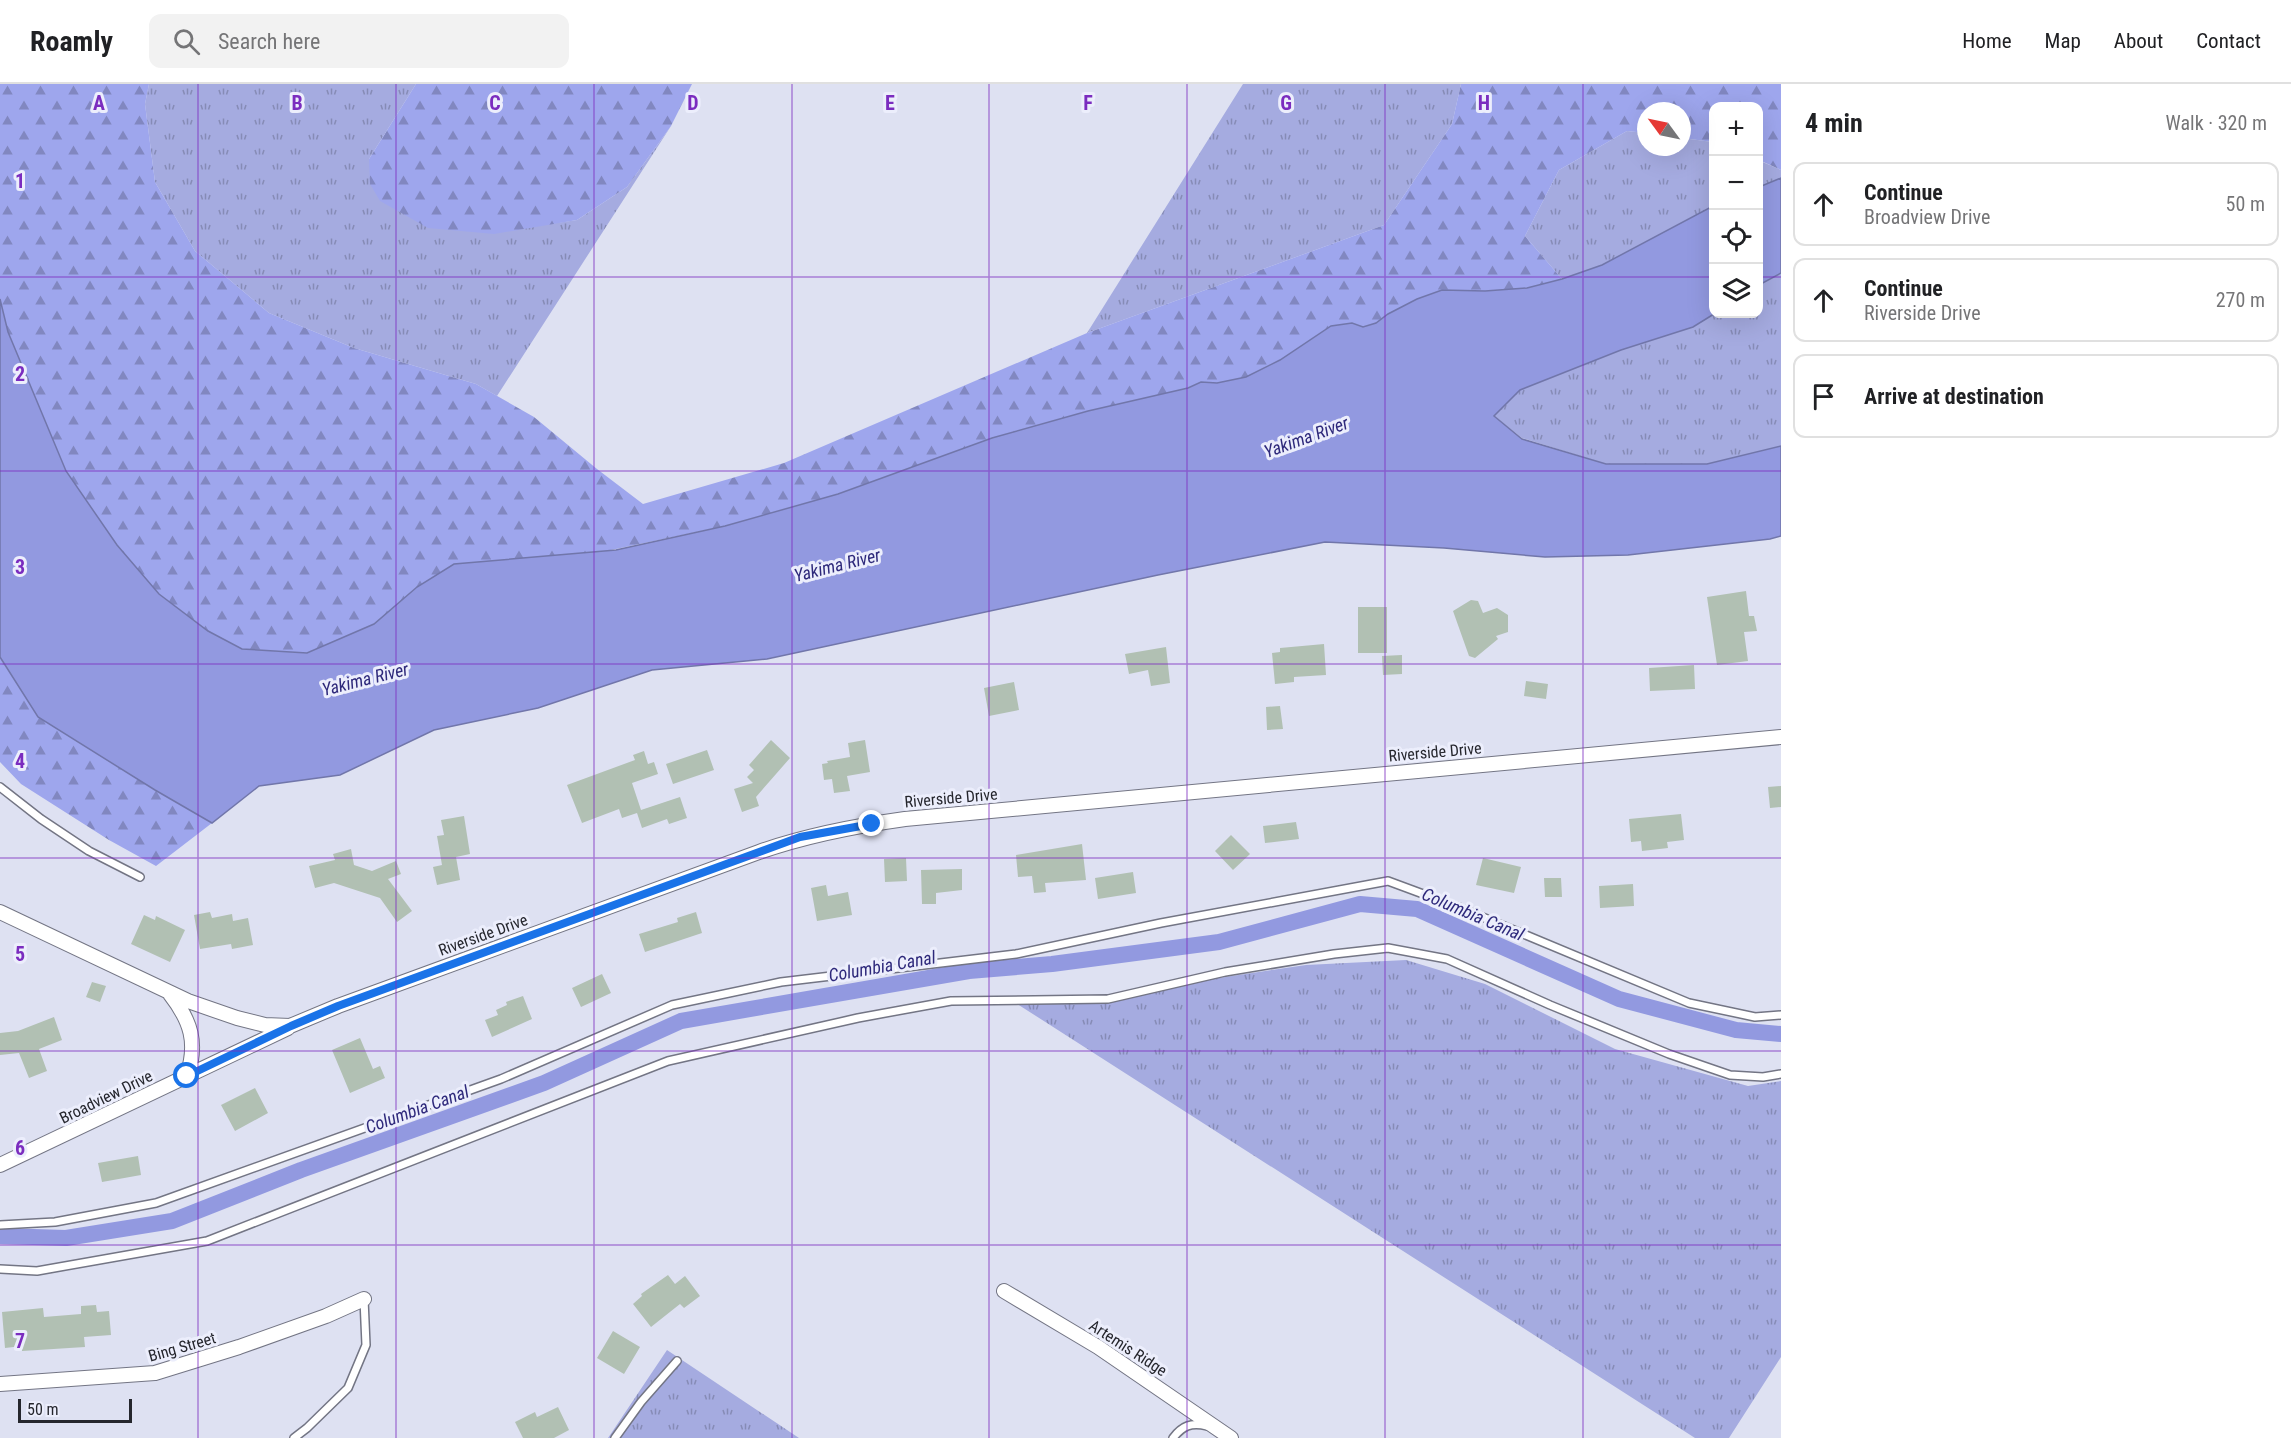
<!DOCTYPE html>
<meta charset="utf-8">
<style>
:root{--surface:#fff;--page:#f2f2f2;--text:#202124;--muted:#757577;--line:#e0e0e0}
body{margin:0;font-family:"Roboto Condensed",sans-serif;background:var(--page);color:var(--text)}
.controls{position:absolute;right:18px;top:18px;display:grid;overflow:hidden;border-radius:12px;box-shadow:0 6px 24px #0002}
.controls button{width:54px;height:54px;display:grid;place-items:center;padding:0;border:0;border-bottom:2px solid var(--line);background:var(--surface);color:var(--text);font:30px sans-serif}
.compass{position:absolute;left:1637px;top:18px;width:54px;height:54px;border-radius:50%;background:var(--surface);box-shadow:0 6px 24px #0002;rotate:303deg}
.scale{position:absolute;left:18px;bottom:15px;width:114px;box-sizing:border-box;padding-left:6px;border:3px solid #25262d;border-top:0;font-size:16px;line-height:21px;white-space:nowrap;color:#25262d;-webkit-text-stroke:4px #eceefc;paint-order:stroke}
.stop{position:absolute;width:18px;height:18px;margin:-14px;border:4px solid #1a73e8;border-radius:50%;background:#fff}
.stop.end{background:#1a73e8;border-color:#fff;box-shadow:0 2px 6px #0008}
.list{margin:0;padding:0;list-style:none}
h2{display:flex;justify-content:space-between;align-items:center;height:78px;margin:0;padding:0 24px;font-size:26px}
h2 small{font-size:20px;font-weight:400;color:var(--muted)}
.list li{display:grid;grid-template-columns:39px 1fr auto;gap:18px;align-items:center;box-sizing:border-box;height:84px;margin:0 12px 12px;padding:0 12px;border:2px solid var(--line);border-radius:12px}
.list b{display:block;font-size:22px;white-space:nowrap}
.list p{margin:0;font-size:20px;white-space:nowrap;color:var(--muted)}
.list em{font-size:20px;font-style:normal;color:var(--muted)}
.icon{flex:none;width:33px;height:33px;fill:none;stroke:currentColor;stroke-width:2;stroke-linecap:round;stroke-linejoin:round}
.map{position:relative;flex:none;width:1781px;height:1354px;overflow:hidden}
header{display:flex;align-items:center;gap:36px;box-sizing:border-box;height:84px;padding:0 30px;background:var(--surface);border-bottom:2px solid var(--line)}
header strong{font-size:28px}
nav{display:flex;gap:33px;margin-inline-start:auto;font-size:21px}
.search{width:420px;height:54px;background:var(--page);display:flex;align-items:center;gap:15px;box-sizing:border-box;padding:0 21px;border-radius:12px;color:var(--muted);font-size:22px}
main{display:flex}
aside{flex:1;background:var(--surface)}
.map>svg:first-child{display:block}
.grass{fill:url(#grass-tufts)}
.forest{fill:url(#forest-firs)}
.water{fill:#9299e0;stroke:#7176aa;stroke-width:1.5}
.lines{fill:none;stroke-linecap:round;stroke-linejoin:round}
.canal{stroke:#9299e0;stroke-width:16}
.building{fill:#b1c0b3}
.lane-casing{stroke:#737584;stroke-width:10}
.street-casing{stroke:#737584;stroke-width:16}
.lane{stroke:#fff;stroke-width:7}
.street{stroke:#fff;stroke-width:14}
.route{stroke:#1a73e8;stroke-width:8}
.grid{fill:none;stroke:#7b2cbf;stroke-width:1.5;stroke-opacity:0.55}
.labels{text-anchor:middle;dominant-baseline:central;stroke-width:6;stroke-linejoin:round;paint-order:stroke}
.street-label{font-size:16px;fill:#25262d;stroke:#eceefc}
.water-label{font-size:18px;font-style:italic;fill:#2e297b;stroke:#eceefc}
.grid-label{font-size:20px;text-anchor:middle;font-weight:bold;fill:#7b2cbf;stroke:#eceefc;stroke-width:6;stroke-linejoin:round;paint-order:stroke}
</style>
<header>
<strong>Roamly</strong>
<div class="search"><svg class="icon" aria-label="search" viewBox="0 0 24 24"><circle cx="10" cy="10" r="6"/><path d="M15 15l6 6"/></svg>Search here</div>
<nav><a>Home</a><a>Map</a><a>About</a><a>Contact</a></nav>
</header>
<main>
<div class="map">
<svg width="1781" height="1354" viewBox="0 0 1781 1354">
<defs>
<pattern id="grass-tufts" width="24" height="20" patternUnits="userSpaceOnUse" patternTransform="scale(1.5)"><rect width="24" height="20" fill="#a5abe0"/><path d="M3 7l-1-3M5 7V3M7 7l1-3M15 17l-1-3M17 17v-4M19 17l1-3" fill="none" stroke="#868bb6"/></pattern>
<pattern id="forest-firs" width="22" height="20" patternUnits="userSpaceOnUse" patternTransform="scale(1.5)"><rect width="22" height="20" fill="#9ea6ed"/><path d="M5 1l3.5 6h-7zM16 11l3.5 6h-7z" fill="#8187c0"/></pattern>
</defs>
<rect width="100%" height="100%" fill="#dee1f2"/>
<path class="grass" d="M149 0H416L369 75 542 141 577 136 627 103 671 42 497 312 476 300 354 264 269 229 195 167 155 98 145 20Z
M1243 0H1461L1452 40 1384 141 1087 249Z
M1627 47 1646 49V63H1682V54L1713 58V122L1602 181 1562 195 1525 152 1559 86Z
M1758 76 1781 86V94L1759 103Z
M1781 189V362L1707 380H1606L1522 354 1494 332 1520 306 1621 266 1693 243 1714 230H1758L1759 201Z
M1406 876 1485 900 1615 965 1748 1002 1781 997V1273L1729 1354H1695L1011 916 1078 915 1306 881Z
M667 1266 799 1354H608Z"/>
<path class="forest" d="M0 0H149L145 20 155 98 195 167 269 229 354 264 476 300 534 333 597 385 643 420 784 379 1087 249 1384 141 1452 40 1461 0H1781V86L1759 76 1758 22H1714L1713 58 1682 54V27H1646V49L1627 47 1559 86 1525 152 1562 195 1527 204 1485 207 1442 206 1417 215 1388 230 1376 239 1363 243 1352 239 1331 242 1280 276 1246 293 1217 300 1201 298 1188 304 1088 327 992 354 838 410 725 442 616 465 417 503 374 540 307 569 242 565 208 547 159 510 117 461 66 387 8 248 0 215Z
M416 0H692L671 42 627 103 577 136 494 150 428 144 380 117 370 100 369 75Z
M0 573 39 633 155 706 212 739 156 782 109 756 21 700 0 678Z"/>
<path class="water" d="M1781 94V189L1759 201V103Z
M1713 122 1714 230 1693 243 1621 266 1520 306 1494 332 1522 355 1606 380H1707L1781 362V452L1770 455 1628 471 1545 473 1444 464 1325 458 1158 491 767 575 652 586 538 624 434 646 340 691 259 702 212 739 155 706 38 633 0 573V215L8 248 66 387 117 461 159 510 208 547 242 565 307 569 374 540 417 503 454 480 616 466 725 442 838 410 992 354 1088 327 1188 304 1201 298 1217 299 1246 293 1280 276 1331 242 1352 239 1363 243 1376 239 1388 230 1417 215 1442 206 1485 207 1527 204 1562 195 1602 181Z"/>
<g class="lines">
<path class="canal" d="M0 1152 66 1154 172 1137 301 1086 544 999 681 937 969 887 1052 880 1219 858 1360 820 1417 825 1619 915 1736 946 1781 950"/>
</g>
<path class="building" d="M1746 507 1749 532H1754L1757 547 1744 548 1748 577 1717 581 1707 513Z
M1471 516 1478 517 1483 529 1497 524 1508 531V548L1496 552 1498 555 1475 574 1469 572 1453 527Z
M1358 523H1387V569H1358Z
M1324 560 1326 591 1294 593V598L1275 600 1272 569 1280 568V564Z
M1166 563 1170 599 1151 602 1148 586 1129 590 1125 570Z
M1402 571V590L1383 591 1382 572Z
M1694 581 1695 605 1650 607 1649 584Z
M1526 597 1548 600 1546 615 1524 612Z
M1014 598 1019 626 989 632 984 604Z
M1280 622 1283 645 1267 646 1266 623Z
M771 656 790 674 756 713 759 722 742 728 734 705 753 699 747 693 754 686 749 681Z
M865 656 870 688 847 692 850 707 834 709 832 695 824 696 822 680 828 679 827 677 850 673 848 659Z
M707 666 714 686 673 700 666 680Z
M644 667 648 680 654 678 658 690 632 699 641 726 680 713 687 734 669 740 667 735 642 744 637 729 622 734 619 725 582 739 567 701 635 676 633 671Z
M1781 702V723L1770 724 1768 703Z
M1681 730 1684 756 1667 758 1668 764 1642 767 1641 757 1631 758 1629 735Z
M464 732 470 770 456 773 460 796 437 801 433 783 442 781 437 752 444 751 441 736Z
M1296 738 1299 755 1265 759 1263 742Z
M1231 751 1250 770 1233 786 1215 767Z
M1082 760 1086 796 1045 799 1046 808 1034 809 1032 792 1018 793 1016 771Z
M351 765 354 781 372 787 396 777 401 790 388 795 412 827 397 838 380 814 334 799 315 804 309 782 335 776 333 770Z
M906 774 907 797 885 798 884 775Z
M1483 774 1521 783 1514 809 1476 801Z
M962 785V806L936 809V820H922L921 786Z
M1133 788 1136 809 1098 815 1095 794Z
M1544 794H1561L1562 813H1545Z
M1633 800 1634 822 1600 824 1599 802Z
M826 801 828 812 848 808 852 831 817 837 811 804Z
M210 828 212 834 232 830 233 837 248 834 253 861 232 865 231 860 200 865 194 831Z
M696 828 702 849 645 868 639 850 678 838 677 834Z
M144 831 155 836 156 832 185 846 170 878 131 860Z
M602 890 611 909 581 923 572 904Z
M92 898 106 902 100 918 86 913Z
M523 912 532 935 492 953 485 936 498 931 496 926 507 921 506 918Z
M54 933 62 956 39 965 47 987 29 994 19 969 0 971V949L18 947Z
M360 954 373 985 380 982 385 994 350 1009 332 966Z
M255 1004 268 1029 235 1047 221 1021Z
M138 1072 141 1091 102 1098 98 1079Z
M668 1191 675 1200 685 1192 700 1212 684 1224 680 1220 651 1243 633 1220 642 1212 641 1210Z
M96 1221 97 1228 109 1227 111 1251 84 1253 85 1263 22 1267V1262L5 1264 2 1228 43 1224 44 1233 81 1230V1222Z
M613 1247 640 1263 624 1290 597 1274Z
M558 1323 569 1346 554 1354H523L515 1338 535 1328 537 1333Z"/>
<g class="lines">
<defs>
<path id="lane" d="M0 703 41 735 89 767 140 793
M0 1141 55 1138 156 1119 501 995 672 921 781 898 1016 870 1161 839 1388 797 1461 824 1689 919 1755 933 1781 931
M0 1185 37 1187 207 1157 668 977 858 934 951 917 1108 915 1225 888 1334 870 1388 864 1447 875 1550 921 1669 970 1730 991 1763 993 1781 990
M294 1354 307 1344 348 1304 366 1261 364 1215
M615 1354 641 1318 677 1277
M1173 1354C1182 1342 1191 1338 1207 1342"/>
<path id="street" d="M0 828 188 917 237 934 265 941 290 942 338 922 759 768C807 751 855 742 905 735L1781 653
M170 910C191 937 198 959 187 992
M0 1081 288 944
M1004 1207 1098 1263 1231 1354
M0 1300 155 1289 239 1263 326 1232 364 1215"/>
</defs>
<use href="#lane" class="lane-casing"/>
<use href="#street" class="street-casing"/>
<use href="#lane" class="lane"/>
<use href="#street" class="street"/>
</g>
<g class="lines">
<path class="route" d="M187 992 291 942 338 922 800 753 872 740"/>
</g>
<path class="grid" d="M198 0V1354M396 0V1354M594 0V1354M792 0V1354M989 0V1354M1187 0V1354M1385 0V1354M1583 0V1354M0 193H1714M1758 193H1781M0 387H1781M0 580H1781M0 774H1781M0 967H1781M0 1161H1781"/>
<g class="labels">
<g class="street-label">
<text transform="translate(1435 668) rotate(-5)">Riverside Drive</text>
<text transform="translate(951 714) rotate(-5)">Riverside Drive</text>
<text transform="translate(483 851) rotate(-20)">Riverside Drive</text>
<text transform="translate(106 1013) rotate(-26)">Broadview Drive</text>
<text transform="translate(182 1263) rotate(-16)">Bing Street</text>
<text transform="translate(1128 1264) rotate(33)">Artemis Ridge</text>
</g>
<g class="water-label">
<text transform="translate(1306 353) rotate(-20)">Yakima River</text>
<text transform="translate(837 481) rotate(-14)">Yakima River</text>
<text transform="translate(365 595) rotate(-14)">Yakima River</text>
<text transform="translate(1473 830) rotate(23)">Columbia Canal</text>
<text transform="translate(882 882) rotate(-10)">Columbia Canal</text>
<text transform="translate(417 1025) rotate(-20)">Columbia Canal</text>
</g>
</g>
<g class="grid-label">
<text x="99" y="26">A</text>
<text x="297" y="26">B</text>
<text x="495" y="26">C</text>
<text x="693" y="26">D</text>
<text x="890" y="26">E</text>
<text x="1088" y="26">F</text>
<text x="1286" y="26">G</text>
<text x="1484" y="26">H</text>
<text x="20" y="104">1</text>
<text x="20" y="297">2</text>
<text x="20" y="490">3</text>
<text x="20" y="684">4</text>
<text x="20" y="877">5</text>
<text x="20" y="1071">6</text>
<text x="20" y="1264">7</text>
</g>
</svg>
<div class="controls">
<button>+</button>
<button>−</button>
<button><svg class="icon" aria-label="locate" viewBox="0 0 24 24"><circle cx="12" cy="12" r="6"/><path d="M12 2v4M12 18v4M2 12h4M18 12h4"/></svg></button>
<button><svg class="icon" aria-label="layers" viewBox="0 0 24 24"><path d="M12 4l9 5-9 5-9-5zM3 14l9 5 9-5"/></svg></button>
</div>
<svg class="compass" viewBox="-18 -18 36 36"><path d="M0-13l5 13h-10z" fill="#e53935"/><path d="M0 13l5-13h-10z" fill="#757577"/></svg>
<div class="scale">50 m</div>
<div class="stop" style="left:187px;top:992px"></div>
<div class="stop end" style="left:872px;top:740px"></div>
</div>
<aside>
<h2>4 min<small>Walk · 320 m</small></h2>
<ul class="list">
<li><svg class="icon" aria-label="ahead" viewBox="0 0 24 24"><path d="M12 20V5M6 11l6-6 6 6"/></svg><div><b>Continue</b><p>Broadview Drive</p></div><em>50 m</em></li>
<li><svg class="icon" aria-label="ahead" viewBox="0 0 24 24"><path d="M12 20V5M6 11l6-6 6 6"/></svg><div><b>Continue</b><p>Riverside Drive</p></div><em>270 m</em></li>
<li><svg class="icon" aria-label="arrive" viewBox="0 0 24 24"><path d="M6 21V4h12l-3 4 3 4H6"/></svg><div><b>Arrive at destination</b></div></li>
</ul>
</aside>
</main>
